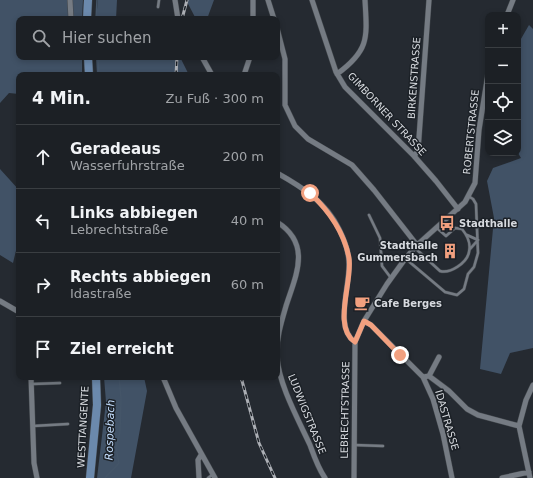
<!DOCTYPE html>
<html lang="de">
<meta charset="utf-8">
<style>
:root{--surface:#1c2025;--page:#292d32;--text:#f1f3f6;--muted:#a0a3a7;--line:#3a3e42}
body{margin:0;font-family:"DejaVu Sans",sans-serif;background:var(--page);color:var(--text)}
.controls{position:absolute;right:12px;top:12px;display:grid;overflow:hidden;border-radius:8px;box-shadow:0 2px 6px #0003}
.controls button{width:36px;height:36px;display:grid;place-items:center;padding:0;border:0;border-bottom:1px solid var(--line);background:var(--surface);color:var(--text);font:20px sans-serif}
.stop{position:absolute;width:12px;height:12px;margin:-9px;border:3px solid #f2a07f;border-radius:50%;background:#fff}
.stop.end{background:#f2a07f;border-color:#fff;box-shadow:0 1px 4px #0008}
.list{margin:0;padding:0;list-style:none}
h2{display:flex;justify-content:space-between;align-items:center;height:52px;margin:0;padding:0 16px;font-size:17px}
h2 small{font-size:13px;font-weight:400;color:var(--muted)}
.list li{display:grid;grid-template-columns:26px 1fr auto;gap:12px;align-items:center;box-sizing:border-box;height:64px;padding:0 16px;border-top:1px solid var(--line)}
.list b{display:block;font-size:15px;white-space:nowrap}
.list p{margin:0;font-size:13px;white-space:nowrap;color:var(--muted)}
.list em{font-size:13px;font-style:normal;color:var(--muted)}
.icon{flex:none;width:22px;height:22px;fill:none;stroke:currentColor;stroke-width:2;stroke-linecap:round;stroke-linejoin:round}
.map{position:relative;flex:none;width:533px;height:478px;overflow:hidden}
.search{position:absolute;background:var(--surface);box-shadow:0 2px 6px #0003;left:16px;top:16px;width:264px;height:44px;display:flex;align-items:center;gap:10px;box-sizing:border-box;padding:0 14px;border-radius:8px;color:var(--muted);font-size:15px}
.panel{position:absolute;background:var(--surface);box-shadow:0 2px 6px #0003;left:16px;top:72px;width:264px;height:308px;border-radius:8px}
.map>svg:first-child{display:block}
.green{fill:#415266}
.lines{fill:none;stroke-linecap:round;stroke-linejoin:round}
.stream{stroke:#445568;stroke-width:1.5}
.lane-casing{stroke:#42474c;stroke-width:3.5}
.street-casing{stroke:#42474c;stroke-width:6}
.primary-casing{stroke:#42474c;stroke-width:9}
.lane{stroke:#757b83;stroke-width:2.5}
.street{stroke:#757b83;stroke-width:5}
.primary{stroke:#6b89ac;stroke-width:8}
.rail-casing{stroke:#acafb5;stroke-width:3}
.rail{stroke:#1c2127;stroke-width:1.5;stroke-dasharray:4.5;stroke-linecap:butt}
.route{stroke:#f2a07f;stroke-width:5}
.labels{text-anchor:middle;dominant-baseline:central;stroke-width:3;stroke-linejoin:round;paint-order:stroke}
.street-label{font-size:10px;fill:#d7dadf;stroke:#1c2127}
.poi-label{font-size:10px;font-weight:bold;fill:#d7dadf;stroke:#1c2127;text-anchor:start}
.water-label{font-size:11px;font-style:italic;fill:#c5dfff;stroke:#1c2127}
</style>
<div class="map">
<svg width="533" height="478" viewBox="0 0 533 478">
<rect width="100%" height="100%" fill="#252a31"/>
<path class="green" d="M0 0H83L82 19H19V57H82V75H19V94L9 93 0 103Z
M98 0H117L116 19H96Z
M186 0H214L207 19H196Z
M529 25 533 29V348L510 353 501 374 480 369 494 218 487 181 493 168 521 158 518 153V44Z
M96 57H180L189 75H97Z
M0 169 19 190V238L13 263 0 255Z
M104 377H144L147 391 131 478H97L106 402Z"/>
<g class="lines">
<path class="stream" d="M96 19 97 0
M98 57 99 75
M105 478 119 463 116 448 120 432 121 399 119 377"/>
<defs>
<path id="lane" d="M158 7 159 0
M369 215 380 238 382 266 391 278
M467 235 478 240 470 249
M415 248 440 271C450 274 467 263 469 252 471 244 467 235 462 229L455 228 446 236 437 228
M406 259 445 292 457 295 464 289 468 274 474 267 478 253 476 204 473 199 468 196
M32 384 60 383
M33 426 68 424
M354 445 383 446
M208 478 212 475"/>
<path id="street" d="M70 0 71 19
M175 0 178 19
M253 0V19
M268 0 274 19
M312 0 336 72 345 87 414 156 436 181 458 209
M507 15 513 0
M277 28 285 59V105L295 126 308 139 352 165 374 190 417 245
M202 57 212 75
M337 74C370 50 367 37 365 0
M244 75 250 57
M414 156 418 151 429 0
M277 173C302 187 326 202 339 229 344 239 349 253 349 264 350 286 334 328 355 342
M277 222C312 244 296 275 286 306 281 323 276 339 277 357 279 385 298 419 310 445 314 456 318 468 325 478
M0 301 19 312
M364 321 371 325 423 377 433 399 443 434 452 478
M429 376 439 357
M31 377 34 463 37 478
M163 377 176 408 215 478
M423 377 429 376 449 391 467 409 478 415 519 426
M199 478 198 460 201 455
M354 478 355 342 364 321 387 284 405 259 417 245 465 202 475 183 479 130 488 74
M502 478 529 472
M530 478 519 426 526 400 533 385"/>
<path id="primary" d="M87 19 88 0
M88 57 89 75
M90 478 97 405 96 377"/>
</defs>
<use href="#lane" class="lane-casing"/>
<use href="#street" class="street-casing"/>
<use href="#primary" class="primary-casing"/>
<use href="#lane" class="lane"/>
<use href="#street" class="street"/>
<use href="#primary" class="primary"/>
<defs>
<path id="rail" d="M182 19 187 0
M176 75 177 57
M241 377 259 443 275 478"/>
</defs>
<use href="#rail" class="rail-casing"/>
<use href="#rail" class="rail"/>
</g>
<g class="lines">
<path class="route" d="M310 193C329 211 344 231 349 258 353 281 332 327 355 342L364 321 371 325 400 355"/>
</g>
<defs>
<symbol id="bus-bare" viewBox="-9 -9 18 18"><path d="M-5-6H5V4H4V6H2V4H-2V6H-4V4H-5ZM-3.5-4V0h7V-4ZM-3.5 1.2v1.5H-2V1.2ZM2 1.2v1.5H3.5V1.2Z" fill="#f2a07f" stroke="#1c2127" stroke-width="2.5" paint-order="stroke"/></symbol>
<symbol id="building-bare" viewBox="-9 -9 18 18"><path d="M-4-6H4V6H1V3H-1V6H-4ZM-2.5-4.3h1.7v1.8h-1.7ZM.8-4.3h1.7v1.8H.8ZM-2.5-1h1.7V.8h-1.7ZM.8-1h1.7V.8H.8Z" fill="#f2a07f" stroke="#1c2127" stroke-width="2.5" paint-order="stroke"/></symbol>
<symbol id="cafe-bare" viewBox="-9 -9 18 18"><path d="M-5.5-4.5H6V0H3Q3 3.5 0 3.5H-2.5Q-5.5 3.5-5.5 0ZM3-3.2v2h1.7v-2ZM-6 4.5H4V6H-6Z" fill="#f2a07f" stroke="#1c2127" stroke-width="2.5" paint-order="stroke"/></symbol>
</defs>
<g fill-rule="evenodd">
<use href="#bus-bare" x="436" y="212" width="22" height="22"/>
<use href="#building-bare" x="439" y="240" width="22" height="22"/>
<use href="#cafe-bare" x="351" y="292" width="22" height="22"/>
</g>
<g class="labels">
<g class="street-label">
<text transform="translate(414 78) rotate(-86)">BIRKENSTRASSE</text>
<text transform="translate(387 114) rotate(47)">GIMBORNER STRASSE</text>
<text transform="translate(471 132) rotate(-84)">ROBERTSTRASSE</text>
<text transform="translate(345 410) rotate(-89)">LEBRECHTSTRASSE</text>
<text transform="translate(307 414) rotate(68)">LUDWIGSTRASSE</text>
<text transform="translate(447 420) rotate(74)">IDASTRASSE</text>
<text transform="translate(83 427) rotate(-87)">WESTTANGENTE</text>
</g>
<g class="poi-label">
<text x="459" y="223">Stadthalle</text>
<text x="438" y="245" text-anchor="end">Stadthalle<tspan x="438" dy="12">Gummersbach</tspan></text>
<text x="374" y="303">Cafe Berges</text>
</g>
<g class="water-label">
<text transform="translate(110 430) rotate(-88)">Rospebach</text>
</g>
</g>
</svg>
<div class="controls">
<button>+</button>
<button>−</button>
<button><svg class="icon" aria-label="locate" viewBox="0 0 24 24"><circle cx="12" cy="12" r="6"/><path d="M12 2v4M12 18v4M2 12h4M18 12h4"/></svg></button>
<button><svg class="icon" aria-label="layers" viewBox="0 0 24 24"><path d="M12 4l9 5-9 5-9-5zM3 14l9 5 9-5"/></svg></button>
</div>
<div class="stop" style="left:310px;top:193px"></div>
<div class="stop end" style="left:400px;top:355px"></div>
<div class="search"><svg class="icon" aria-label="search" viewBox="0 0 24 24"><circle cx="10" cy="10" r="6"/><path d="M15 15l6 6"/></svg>Hier suchen</div>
<section class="panel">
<h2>4 Min.<small>Zu Fuß · 300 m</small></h2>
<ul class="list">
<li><svg class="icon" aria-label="ahead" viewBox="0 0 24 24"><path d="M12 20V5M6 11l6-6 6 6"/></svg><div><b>Geradeaus</b><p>Wasserfuhrstraße</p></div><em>200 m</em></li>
<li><svg class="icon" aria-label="left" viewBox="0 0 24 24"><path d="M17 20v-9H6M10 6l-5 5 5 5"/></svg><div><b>Links abbiegen</b><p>Lebrechtstraße</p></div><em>40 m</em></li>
<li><svg class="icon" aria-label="right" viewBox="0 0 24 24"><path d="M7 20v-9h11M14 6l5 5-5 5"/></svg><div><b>Rechts abbiegen</b><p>Idastraße</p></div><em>60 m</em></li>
<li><svg class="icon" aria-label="arrive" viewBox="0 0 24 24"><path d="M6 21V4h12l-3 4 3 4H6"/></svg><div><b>Ziel erreicht</b></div></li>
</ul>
</section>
</div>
